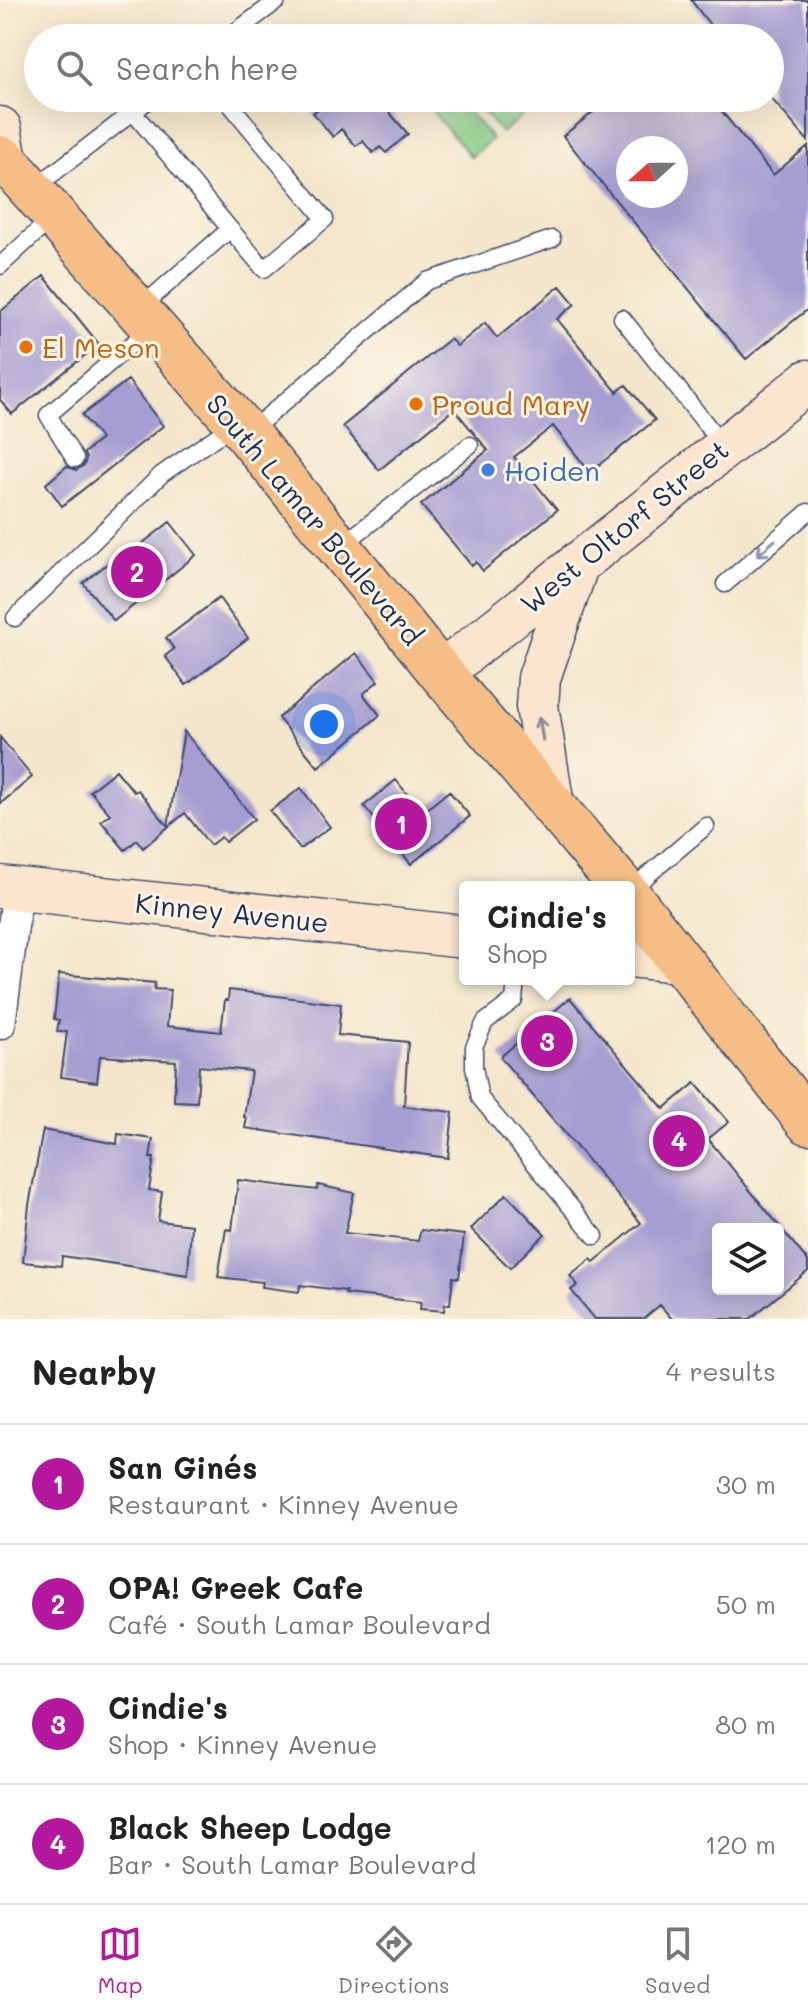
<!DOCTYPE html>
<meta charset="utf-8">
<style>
:root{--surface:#fff;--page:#f2f2f2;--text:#222;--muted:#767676;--line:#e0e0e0;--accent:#b5179e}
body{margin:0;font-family:Mali,sans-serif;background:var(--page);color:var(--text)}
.controls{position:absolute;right:24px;bottom:24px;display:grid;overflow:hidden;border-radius:8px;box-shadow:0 8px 32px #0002}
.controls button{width:72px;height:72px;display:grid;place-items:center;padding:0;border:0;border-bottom:2px solid var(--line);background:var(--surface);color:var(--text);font:40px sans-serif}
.compass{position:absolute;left:616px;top:136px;width:72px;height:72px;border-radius:50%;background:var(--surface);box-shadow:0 8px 32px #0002;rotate:249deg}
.you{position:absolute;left:324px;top:724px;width:28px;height:28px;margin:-20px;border:6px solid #fff;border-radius:50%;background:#1a73e8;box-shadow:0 0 0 12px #1a73e833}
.badge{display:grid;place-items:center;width:52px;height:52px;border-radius:50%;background:var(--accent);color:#fff;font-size:26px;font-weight:700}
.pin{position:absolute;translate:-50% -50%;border:4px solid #fff;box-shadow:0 2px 8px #0006}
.popup{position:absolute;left:459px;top:881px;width:176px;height:104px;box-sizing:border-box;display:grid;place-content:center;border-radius:8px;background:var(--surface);filter:drop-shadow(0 2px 6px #0005);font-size:26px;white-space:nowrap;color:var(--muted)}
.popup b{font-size:30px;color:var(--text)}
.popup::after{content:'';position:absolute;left:50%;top:100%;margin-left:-16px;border:16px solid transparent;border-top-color:var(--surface)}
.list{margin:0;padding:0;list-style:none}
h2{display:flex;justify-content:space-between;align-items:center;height:104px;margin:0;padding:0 32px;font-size:34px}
h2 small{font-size:26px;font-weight:400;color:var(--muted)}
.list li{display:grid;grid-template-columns:52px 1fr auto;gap:24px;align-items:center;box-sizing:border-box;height:120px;padding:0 32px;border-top:2px solid var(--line)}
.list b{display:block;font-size:30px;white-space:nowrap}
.list p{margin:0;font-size:26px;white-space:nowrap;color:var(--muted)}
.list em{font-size:26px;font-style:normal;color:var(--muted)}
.icon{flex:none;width:44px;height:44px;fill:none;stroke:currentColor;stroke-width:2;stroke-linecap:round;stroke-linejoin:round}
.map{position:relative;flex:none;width:808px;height:1319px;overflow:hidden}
.search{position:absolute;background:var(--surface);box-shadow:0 8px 32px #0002;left:24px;right:24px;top:24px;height:88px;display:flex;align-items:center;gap:20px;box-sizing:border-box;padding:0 28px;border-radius:44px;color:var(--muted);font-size:30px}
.sheet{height:584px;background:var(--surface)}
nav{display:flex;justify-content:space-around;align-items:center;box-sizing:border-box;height:112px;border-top:2px solid var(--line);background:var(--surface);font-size:22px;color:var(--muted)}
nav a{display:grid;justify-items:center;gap:4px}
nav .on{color:var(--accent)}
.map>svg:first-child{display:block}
.green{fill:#87cd88;stroke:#517e73;stroke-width:2}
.building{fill:#a69dd2;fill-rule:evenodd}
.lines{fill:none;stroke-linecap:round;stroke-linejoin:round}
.lane-casing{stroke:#3c4a6e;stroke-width:19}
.street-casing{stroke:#3c4a6e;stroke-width:33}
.secondary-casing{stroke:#3c4a6e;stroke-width:45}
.primary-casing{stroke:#3c4a6e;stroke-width:47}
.lane{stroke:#fff;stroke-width:16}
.street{stroke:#fff;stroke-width:30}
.secondary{stroke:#fbe5cf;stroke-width:42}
.primary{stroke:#f6be87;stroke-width:44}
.oneway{stroke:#8d97ae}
.oneway2{stroke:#8b8a96}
.food-dot{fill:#e8710a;stroke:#fcf5e5;stroke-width:3}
.shop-dot{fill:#3f7fe0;stroke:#fcf5e5;stroke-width:3}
.labels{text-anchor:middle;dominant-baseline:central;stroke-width:6;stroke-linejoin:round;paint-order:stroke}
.food-label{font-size:28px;fill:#c56008;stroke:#fcf5e5;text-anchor:start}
.shop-label{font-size:28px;fill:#366cbe;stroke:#fcf5e5;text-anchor:start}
.street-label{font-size:28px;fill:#1b2f5e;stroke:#fcf5e5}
</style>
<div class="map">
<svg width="808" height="1319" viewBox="0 0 808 1319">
<rect width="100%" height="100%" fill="#fcf5e5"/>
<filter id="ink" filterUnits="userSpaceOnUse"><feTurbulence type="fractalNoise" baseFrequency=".0125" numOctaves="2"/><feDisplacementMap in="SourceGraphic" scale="16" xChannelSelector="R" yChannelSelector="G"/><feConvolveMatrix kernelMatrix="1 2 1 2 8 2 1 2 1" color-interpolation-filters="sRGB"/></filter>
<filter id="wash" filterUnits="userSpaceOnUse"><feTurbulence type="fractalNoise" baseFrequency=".006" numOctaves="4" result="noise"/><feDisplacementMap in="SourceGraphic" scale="32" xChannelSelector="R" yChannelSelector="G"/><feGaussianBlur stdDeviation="1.8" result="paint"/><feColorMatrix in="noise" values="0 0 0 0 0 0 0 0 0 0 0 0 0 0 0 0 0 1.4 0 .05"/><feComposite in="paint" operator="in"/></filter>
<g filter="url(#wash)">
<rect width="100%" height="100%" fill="#f4e6cb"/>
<path class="green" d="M445 98H457L492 139 471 157 431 110Z
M473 98H509L523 115 501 133Z"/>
<g id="blocks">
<path class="building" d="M691 0H808V141L770 97V38H720Z
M331 98H377L408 134 386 153 380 147 373 153 363 141 356 146 341 129 333 137 313 113Z
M611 98H711L773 175 808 146V309L746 359 563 136ZM628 148H676V196H628Z
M44 276 99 344 12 414 0 400V312Z
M560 286 575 304 557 319 617 392 626 385 655 420 590 472 553 426 514 457 557 510 483 571 476 562 472 566 421 505 488 450 454 409 379 470 343 426 450 339 457 346 485 323 497 338Z
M128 380 163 426 62 506 46 484 67 466 76 470 84 465 86 459 84 453 101 439 82 415Z
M170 522 196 555 114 621 83 583 117 556 121 560Z
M219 598 248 638 186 685 165 656 174 649 166 638Z
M356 653 378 681 363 694 380 715 318 767 278 718Z
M184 731 254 819 225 842 221 837 210 845 185 813 143 848 137 840 125 850 101 821 110 814 90 791 116 770 134 792 138 790 168 826Z
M0 737 32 777 0 804Z
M396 780 422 813 449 791 470 816 411 864 364 806Z
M301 788 330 827 300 849 270 811Z
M59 974 155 983 154 989 170 990 167 1026 221 1032 225 1000H228L229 990 341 1004 338 1035 408 1042 404 1106 453 1112 448 1158 245 1128 247 1118 244 1117 251 1071 199 1066 197 1102 174 1101 176 1061 100 1056 97 1082 61 1077 67 1032H57L59 1020 54 1019Z
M570 998 664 1109 695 1083 729 1122 708 1139 808 1261V1271L750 1319H672L660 1305 643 1319H595L571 1290 578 1285 570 1276 591 1259 594 1262 641 1223 500 1057ZM718 1229H778V1289H718Z
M43 1130 117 1144 118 1134 153 1139 150 1158H154L149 1190 162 1192 158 1221 191 1225 188 1275 62 1256 61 1266 23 1262 29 1205Z
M238 1180 317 1190 318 1185 354 1193 345 1233 418 1241 421 1230 464 1235 459 1278 453 1277 450 1304H445L444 1311 420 1309 421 1302 345 1294 346 1291 300 1285 299 1292 262 1287 263 1282 218 1277 226 1229 232 1230Z
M506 1194 545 1234 510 1268 471 1229Z"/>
</g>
</g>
<g filter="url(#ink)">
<use href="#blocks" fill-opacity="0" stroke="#3c4a6e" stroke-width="2"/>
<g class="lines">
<defs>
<path id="lane" d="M227 38 277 1
M151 98 133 112 230 229
M33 189 133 112
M0 266 52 218
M139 309 230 229 264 269 325 219 225 98
M622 318 724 447
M248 433 427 281 552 239
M75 459 48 415 151 328
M341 546 470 445
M725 584 808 512
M15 618 162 474 236 423
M629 891 706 826
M516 979 514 1000 485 1022 474 1047V1067L480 1098 595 1236"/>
<path id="street" d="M0 1024 18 889"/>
<path id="secondary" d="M0 128 6 161
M441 673 808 381
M553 806 537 706 539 678 578 563
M0 887 465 937
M629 956 680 961"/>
<path id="primary" d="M0 158 6 161 247 434 441 673 622 887
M629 896 808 1122"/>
</defs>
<use href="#lane" class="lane-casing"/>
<use href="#street" class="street-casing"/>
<use href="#secondary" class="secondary-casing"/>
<use href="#primary" class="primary-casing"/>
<use href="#lane" class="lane"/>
<use href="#street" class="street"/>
<use href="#secondary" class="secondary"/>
<use href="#primary" class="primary"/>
</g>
<defs><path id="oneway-shaft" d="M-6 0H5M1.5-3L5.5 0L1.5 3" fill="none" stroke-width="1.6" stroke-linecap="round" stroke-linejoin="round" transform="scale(2)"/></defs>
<use class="oneway" href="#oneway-shaft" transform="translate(766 548) rotate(139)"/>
<use class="oneway2" href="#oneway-shaft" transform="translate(541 729) rotate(-99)"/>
</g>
<g class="food-dot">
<circle cx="26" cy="347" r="8"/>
<circle cx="416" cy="404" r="8"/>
</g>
<circle class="shop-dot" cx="488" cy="470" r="8"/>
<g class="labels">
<g class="food-label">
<text x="42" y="347">El Meson</text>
<text x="432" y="404">Proud Mary</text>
</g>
<g class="shop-label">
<text x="504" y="470">Hoiden</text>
</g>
<g class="street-label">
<text transform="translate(315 519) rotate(50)">South Lamar Boulevard</text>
<text transform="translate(624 526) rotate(-39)">West Oltorf Street</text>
<text transform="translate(232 912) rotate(6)">Kinney Avenue</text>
</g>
</g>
</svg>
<div class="controls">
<button><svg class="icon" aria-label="layers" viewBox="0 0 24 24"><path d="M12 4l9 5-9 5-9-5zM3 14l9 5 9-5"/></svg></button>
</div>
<svg class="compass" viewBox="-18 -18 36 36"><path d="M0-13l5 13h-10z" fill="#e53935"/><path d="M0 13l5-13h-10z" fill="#767676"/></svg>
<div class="you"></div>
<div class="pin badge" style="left:401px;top:824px">1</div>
<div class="pin badge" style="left:137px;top:572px">2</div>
<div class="pin badge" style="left:547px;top:1041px">3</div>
<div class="popup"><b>Cindie's</b>Shop</div>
<div class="pin badge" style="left:679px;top:1141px">4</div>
<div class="search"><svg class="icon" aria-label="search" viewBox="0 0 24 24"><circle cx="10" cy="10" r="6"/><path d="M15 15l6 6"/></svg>Search here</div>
</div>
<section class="sheet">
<h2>Nearby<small>4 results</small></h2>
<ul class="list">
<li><span class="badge">1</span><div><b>San Ginés</b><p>Restaurant · Kinney Avenue</p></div><em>30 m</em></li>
<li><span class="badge">2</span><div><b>OPA! Greek Cafe</b><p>Café · South Lamar Boulevard</p></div><em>50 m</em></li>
<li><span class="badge">3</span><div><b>Cindie's</b><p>Shop · Kinney Avenue</p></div><em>80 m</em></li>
<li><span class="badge">4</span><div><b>Black Sheep Lodge</b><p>Bar · South Lamar Boulevard</p></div><em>120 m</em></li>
</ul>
</section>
<nav>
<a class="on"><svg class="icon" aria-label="map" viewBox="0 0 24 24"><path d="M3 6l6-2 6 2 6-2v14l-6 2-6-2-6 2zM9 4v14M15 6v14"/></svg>Map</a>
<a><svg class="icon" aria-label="directions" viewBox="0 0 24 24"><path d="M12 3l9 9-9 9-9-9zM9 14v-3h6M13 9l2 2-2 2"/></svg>Directions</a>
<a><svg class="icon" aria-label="saved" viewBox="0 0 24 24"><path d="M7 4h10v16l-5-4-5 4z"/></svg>Saved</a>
</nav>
